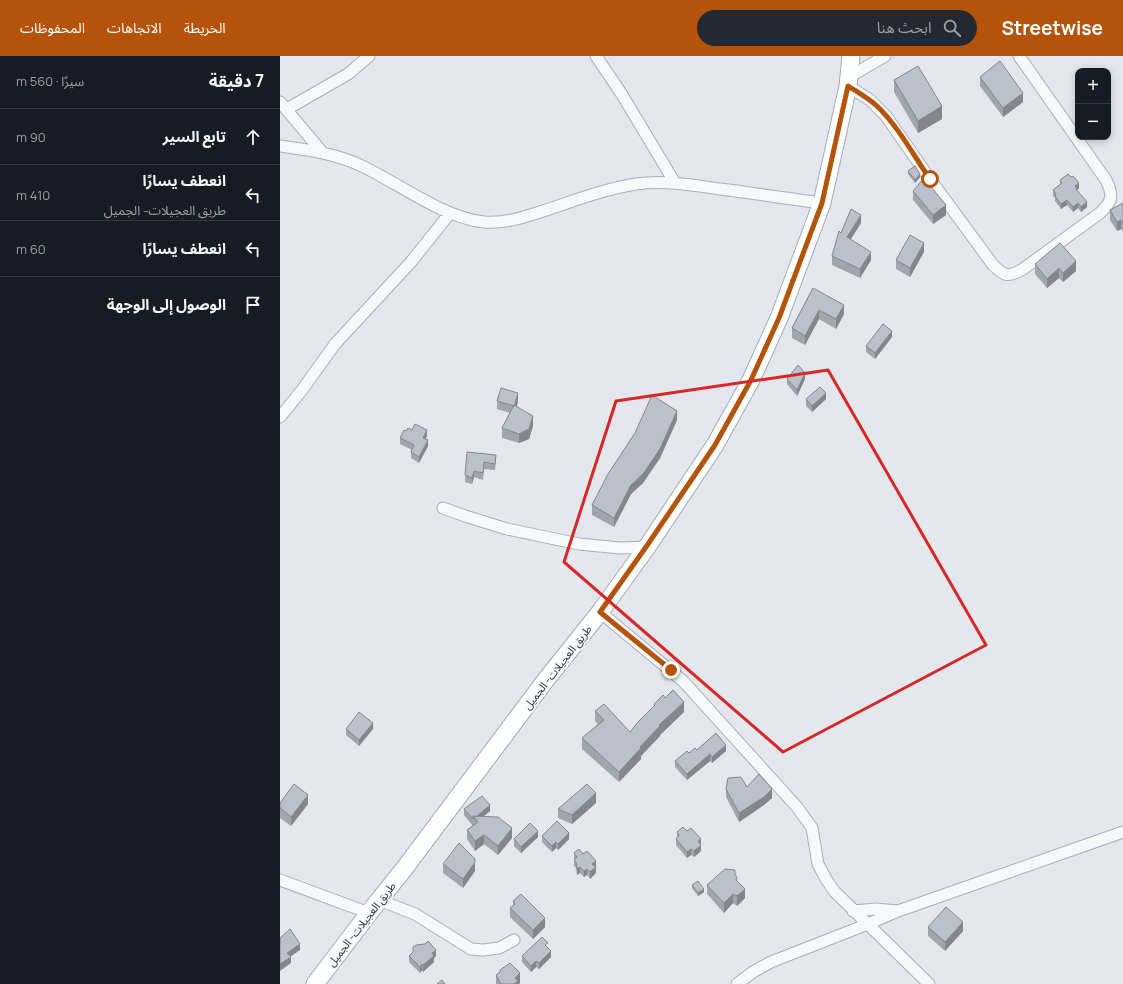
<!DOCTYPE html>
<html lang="ar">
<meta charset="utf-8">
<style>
:root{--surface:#171b24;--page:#242831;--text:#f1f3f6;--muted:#9ea1a6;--line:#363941;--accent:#b45309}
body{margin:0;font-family:Manrope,"Noto Sans Arabic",sans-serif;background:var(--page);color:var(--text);direction:rtl}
.controls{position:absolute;right:12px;top:12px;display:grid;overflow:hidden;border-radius:8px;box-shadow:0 2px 10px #0003}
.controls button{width:36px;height:36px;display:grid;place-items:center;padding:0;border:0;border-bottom:1px solid var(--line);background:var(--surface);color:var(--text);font:20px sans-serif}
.stop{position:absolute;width:12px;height:12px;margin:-9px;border:3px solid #b45309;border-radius:50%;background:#fff}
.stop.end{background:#b45309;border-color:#fff;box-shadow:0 1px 4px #0008}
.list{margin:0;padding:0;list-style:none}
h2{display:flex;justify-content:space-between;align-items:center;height:52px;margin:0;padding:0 16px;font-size:17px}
h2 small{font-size:13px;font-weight:400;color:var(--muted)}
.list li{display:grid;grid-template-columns:26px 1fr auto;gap:12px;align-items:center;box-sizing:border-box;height:56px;padding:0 16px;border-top:1px solid var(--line)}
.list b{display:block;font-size:15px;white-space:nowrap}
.list p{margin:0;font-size:13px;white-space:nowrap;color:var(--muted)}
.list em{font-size:13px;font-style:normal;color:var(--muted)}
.icon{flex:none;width:22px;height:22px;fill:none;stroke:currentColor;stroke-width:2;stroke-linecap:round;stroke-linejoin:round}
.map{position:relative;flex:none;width:843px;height:928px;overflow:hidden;direction:ltr}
header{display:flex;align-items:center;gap:24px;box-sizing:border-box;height:56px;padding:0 20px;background:var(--accent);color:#fff}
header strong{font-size:19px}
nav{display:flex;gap:22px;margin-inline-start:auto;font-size:14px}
.search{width:280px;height:36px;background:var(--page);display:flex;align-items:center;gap:10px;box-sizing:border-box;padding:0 14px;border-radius:22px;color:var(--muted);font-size:15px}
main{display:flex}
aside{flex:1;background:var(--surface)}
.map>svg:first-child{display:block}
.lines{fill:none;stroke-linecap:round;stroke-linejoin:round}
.street-casing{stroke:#a9aeb7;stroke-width:13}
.primary-casing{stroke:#a3abb8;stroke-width:19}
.street{stroke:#f7f8fa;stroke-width:11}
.primary{stroke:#fff;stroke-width:17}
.wall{fill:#a1a5ae}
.shaded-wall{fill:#83868d}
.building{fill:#bbc0ca;stroke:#83868d}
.route{stroke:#b45309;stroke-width:5}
.marked{fill:none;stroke:#d62828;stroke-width:3;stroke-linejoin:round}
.labels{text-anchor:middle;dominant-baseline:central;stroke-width:4;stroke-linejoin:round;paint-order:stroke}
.street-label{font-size:11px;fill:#2b3445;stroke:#f4f6f9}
</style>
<header>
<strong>Streetwise</strong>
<div class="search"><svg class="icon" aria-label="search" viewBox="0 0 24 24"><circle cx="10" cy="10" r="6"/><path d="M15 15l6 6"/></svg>ابحث هنا</div>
<nav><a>الخريطة</a><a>الاتجاهات</a><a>المحفوظات</a></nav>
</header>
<main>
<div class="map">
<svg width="843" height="928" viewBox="0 0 843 928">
<rect width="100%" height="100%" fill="#e4e7ec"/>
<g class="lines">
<defs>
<path id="street" d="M316 0 341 37 395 127
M569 21 605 0
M568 30 590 44 606 60 650 123 713 209C724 220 728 222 743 213L820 157C832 146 834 140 826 124L739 0
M0 46 42 96
M7 53 68 18 89 0
M0 90C29 94 58 98 84 111 121 129 164 162 204 166 225 168 244 161 263 155 294 145 324 133 356 128 384 124 413 129 440 133 474 137 508 143 542 147
M0 361 22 334 55 288 131 206 170 157
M163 452 185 460 227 473 299 488 340 492 367 491
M320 556 403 625 517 751 532 772 538 808 546 823 554 835 649 928
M0 824 89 857
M99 844 135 858 191 893 203 894 219 892 234 884
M573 855 596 853 617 855
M457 928 473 916 491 906 588 868 618 855 843 776"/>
<path id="primary" d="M35 928 99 844 124 813 265 625 320 556 367 491 435 389 471 324 499 262 542 147 568 30 571 0"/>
</defs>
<use href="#street" class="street-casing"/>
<use href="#primary" class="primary-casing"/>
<use href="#street" class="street"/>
<use href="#primary" class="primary"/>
</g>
<path class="wall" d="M700 21 743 46 723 61 700 30Z
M614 24 662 63 638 77 614 36Z
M628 115 640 121 635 127 628 118Z
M791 121 799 132 797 134 807 151 801 156 798 152 793 156 787 149 781 153 775 145V142L773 140V134L780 128V124Z
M633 135 666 159 653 168 633 144Z
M843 147V176L841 173 837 175 830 164V154Z
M581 167 571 183 591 204 580 222 552 209V200L561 177Z
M644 196 630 221 616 213V204Z
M755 208 796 215 783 226 779 222 767 232 755 218Z
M533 232 564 258 556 273 539 263 525 289 512 282V272Z
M612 281 595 303 586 296V290Z
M507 323H525L517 340 507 328Z
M526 343H546L532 356 526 350Z
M217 345H238L237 350 253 370 249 383 239 387 222 382V372L230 357 217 353Z
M397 364 380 402 363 427 351 438 334 471 312 459V449Z
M132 374 147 380 145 383 148 390 139 407 131 402V396L132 394 120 388V382L126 375Z
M187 396 216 405 215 414 204 413 203 424 194 421 192 428 185 426Z
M385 642 404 656 380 679V680L361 700V703L339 726 302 693V682L318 668 315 665V655L350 676 374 650V648Z
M66 673H93L79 690 66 679Z
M417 694 446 695 432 707 430 705 407 724 395 711V705L409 697Z
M467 731 492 742 484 749 459 766 446 741V733Z
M0 747 28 748 11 770 0 762Z
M316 747 292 768 278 762V753Z
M184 753 210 755 203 761 232 782 218 799 204 788 195 795 187 783V774L193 770 184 759Z
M397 776 421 789V795L414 801 411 799 407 802 396 789V783L397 782Z
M262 780 289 783 278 794 276 792 272 796 262 786Z
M258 781 241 797 234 790V783Z
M294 797 316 811V817L310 823 307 819 304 821 300 817 297 819 296 812 294 810Z
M163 808 195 815 183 832 163 817Z
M455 819 465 842 457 850 453 847 444 857 427 838V829Z
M412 829 424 836 418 840 412 832Z
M233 845 265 871 253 883 230 861V852L233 850Z
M648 871 683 875 665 895 648 880Z
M268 891 271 901 259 913 256 911 251 916 242 906V900Z
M129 900H156L154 902V906L143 916 142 914 140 917 129 906Z
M220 914 240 927 239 928H216V919L220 916Z"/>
<path class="shaded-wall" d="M743 37V46L723 61V52Z
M662 50V63L638 77V65Z
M640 118V121L635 127V124Z
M799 127V132L797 134V137L795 130Z
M787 144V149L781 153V148Z
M807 146V151L801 156V151Z
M798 147V152L793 156V151Z
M666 149V159L653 168V159Z
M581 159V167L567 189V181Z
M841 164V173L837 175V166Z
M644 187V196L630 221V212Z
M591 196V204L580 222V213Z
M796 205V215L783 226V217Z
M779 212V222L767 232V223Z
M564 249V258L556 273V263Z
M539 254V263L525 289V280Z
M612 275V281L595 303V297Z
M525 317V323L517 340V334Z
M238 337V345L234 358V350Z
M546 337V343L532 356V350Z
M397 355V364L380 402 363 427 351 438 334 471V462L351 429Z
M253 360V370L249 383 239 387V378Z
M147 374V380L143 388V382Z
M148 384V390L139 407V401Z
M194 415V421L192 428V422Z
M404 646V656L380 679V680L361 700V703L339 726V716L379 669Z
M93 667V673L79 690V684Z
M446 689V695L432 707V701Z
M430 698V705L407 724V718Z
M492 733V742L484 749 459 766V757Z
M316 737V747L292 768V759Z
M28 739V748L11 770V761Z
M210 749V755L197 766 194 762Z
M232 772V782L218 799V790Z
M258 775V781L241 797V791Z
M289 777V783L278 794V788Z
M204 779V788L195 795V785Z
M421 783V795L414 801V795L418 785Z
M276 786V792L272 796V790Z
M411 793V799L407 802V796Z
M316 805V817L310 823V816L312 808Z
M195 806V815L183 832V823Z
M300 811V817L297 819V813Z
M307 813V819L304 821V815Z
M424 833V836L418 840V837Z
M465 833V842L457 850V840Z
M453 838V847L444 857V847Z
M265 862V871L253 883V874Z
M683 866V875L665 895V886Z
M20 888V894L7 903V897Z
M156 894V900L154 902V906L143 916V909L152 897Z
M271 895V901L259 913V907Z
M11 901V907L0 915V908Z
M256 905V911L251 916V910Z
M142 908V914L140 917V911Z
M240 917V927L239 928H234L235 922Z"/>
<path class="building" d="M720 5 743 37 723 52 700 21Z
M638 10 662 50 638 65 614 24Z
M635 110 640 118 635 124 628 115Z
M788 118 791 121 793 120 799 127 795 130 797 132 796 133 807 146 801 151 798 147 793 151 787 144 781 148 775 140 776 138 773 134 782 127 780 124Z
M644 122 666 149 653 159 633 135Z
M843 147V167L841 164 837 166 830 154Z
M571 153 581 159 567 181 591 196 580 213 552 200 559 175 561 177Z
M630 179 644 187 630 212 616 204Z
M780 187 796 205 783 217 779 212 767 223 755 208Z
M533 232 564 249 556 263 539 254 525 280 512 272Z
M603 268 612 275 595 297 586 290Z
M518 309 525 317 517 334 507 323Z
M540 331 546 337 532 350 526 343Z
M221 332 238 337 234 350 217 345Z
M372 339 397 355 380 393 363 418 351 429 334 462 312 449 328 418 355 377Z
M234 349 253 360 249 373 239 378 222 372Z
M135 368 147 374 143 382 148 384 139 401 131 396 134 389 120 382 124 374 126 375 128 372 132 374Z
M187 396 216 399 215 408 204 406 203 417 194 415 192 422 185 419Z
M393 634 404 646 379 669 380 670 360 691 361 692 339 716 302 682 324 664 315 655 324 648 350 676 358 666 375 649 374 648 383 639 385 642Z
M79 656 93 667 79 684 66 673Z
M436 677 446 689 432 701 430 698 407 718 395 705 407 695 409 697 415 692 417 694Z
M479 718 492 733 484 741 459 757 446 733 448 722 461 721 467 731Z
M14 728 28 739 11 761 0 752V747Z
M307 728 316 737 292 759 278 753Z
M202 740 210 749 196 761 193 760V763L184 753Z
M193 760 218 761 232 772 218 790 204 779 195 785 187 774 198 766Z
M277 765 289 777 278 788 276 786 272 790 262 780Z
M250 767 258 775 241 791 234 783Z
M403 771 407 775 411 772 421 783 418 785 421 789 414 795 411 793 407 796 396 783 399 779 397 776Z
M179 787 195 803V806L183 823 163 808Z
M299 793 303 798 307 795 316 805 312 808 316 811 310 816 307 813 304 815 300 811 297 813 296 806 294 804 297 801 294 797Z
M445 813 455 814V818L457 822 456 824 465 833 457 840 453 838 444 847 427 829Z
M418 825 424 833 418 837 412 829Z
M241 838 265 862 253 874 230 852 235 848 233 845Z
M666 851 683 866 665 886 648 871Z
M10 873 20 888 7 897 11 901 0 908V882Z
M262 881 268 887 265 889 271 895 259 907 256 905 251 910 242 900Z
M148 885 156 894 152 897 154 900 143 909 142 908 140 911 129 900 133 896V891L136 889 145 888Z
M230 907 240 917 235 922 238 925 234 928H221L216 919 221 915 220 914Z
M162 924 165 928H157Z"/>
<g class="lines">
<path class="route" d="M391 614 320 556 366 491 435 389 471 324 499 262 542 147 568 30C579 37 590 43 599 52 619 72 634 100 650 123"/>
</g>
<path class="marked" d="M548 314 706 589 503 696 284 506 336 345Z"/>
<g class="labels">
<g class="street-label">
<text transform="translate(277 611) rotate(-52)">طريق العجيلات- الجميل</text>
<text transform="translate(81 868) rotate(-52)">طريق العجيلات- الجميل</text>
</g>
</g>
</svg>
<div class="controls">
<button>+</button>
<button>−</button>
</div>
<div class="stop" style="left:650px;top:123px"></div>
<div class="stop end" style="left:391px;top:614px"></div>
</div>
<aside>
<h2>7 دقيقة<small>سيرًا · 560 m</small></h2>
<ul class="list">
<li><svg class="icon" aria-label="ahead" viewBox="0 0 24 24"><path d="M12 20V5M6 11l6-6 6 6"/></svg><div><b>تابع السير</b></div><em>90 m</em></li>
<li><svg class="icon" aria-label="left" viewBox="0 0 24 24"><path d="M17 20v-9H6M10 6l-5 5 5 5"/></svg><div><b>انعطف يسارًا</b><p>طريق العجيلات- الجميل</p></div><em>410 m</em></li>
<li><svg class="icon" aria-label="left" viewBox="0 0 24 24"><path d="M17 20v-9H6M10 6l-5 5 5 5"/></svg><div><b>انعطف يسارًا</b></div><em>60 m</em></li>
<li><svg class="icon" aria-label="arrive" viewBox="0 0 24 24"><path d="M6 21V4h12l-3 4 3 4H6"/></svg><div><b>الوصول إلى الوجهة</b></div></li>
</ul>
</aside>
</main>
